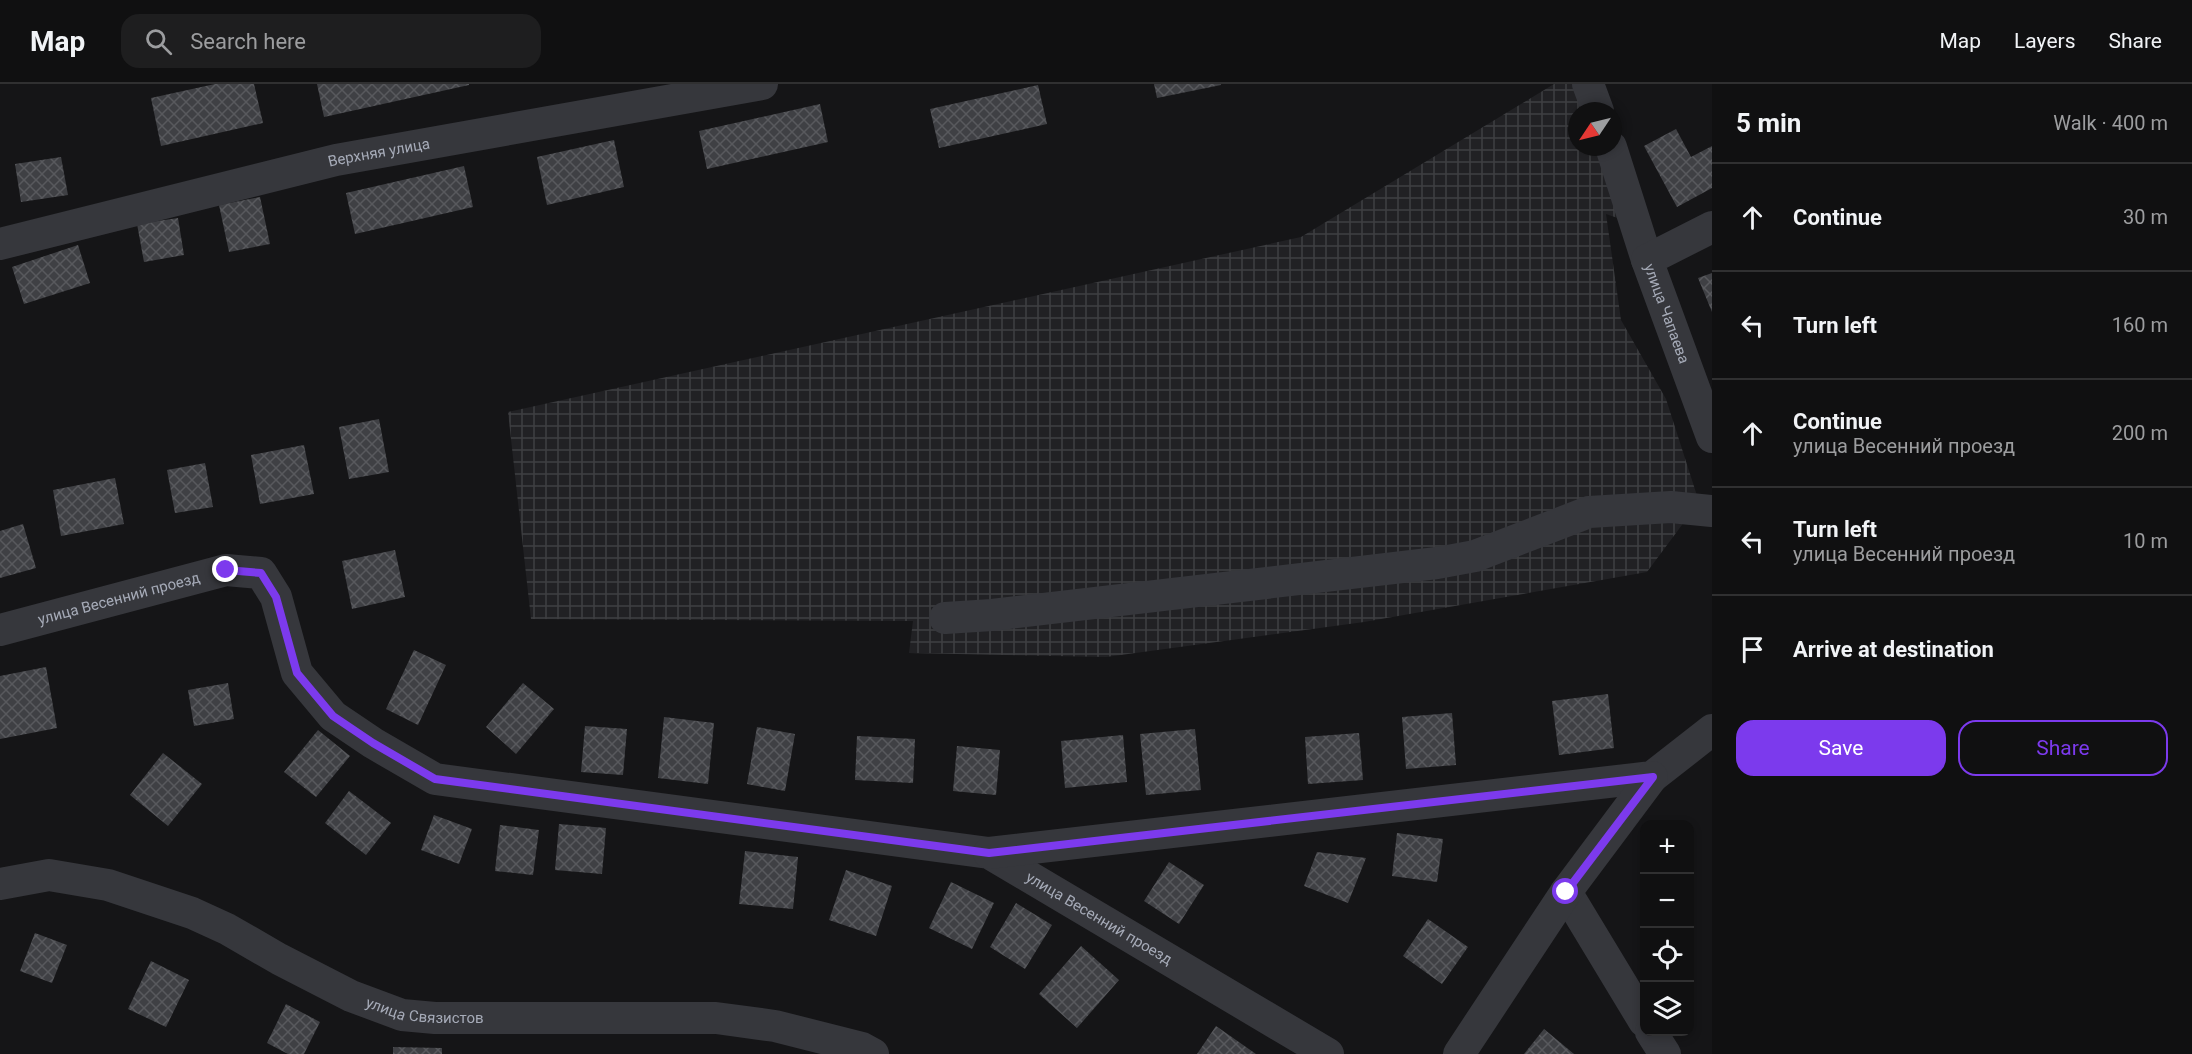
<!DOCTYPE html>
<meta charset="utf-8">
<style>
:root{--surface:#101011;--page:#1e1e1f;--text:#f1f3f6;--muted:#9c9d9f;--line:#303031;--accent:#7c3aed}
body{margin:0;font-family:Roboto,sans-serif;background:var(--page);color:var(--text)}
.controls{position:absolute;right:18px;bottom:18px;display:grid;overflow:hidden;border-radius:12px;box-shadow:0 3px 9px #0003}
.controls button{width:54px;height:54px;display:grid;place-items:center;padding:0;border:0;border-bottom:2px solid var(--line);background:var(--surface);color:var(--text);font:30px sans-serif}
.compass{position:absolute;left:1568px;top:18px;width:54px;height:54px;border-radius:50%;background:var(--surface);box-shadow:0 3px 9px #0003;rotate:235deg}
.stop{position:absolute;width:18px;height:18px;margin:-14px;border:4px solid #7c3aed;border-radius:50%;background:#fff}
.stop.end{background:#7c3aed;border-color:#fff;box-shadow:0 2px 6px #0008}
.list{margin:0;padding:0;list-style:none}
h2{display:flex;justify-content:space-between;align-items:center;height:78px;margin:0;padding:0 24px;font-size:26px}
h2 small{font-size:20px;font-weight:400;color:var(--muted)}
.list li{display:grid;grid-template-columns:39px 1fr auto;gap:18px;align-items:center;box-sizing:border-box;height:108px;padding:0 24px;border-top:2px solid var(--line)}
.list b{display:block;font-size:22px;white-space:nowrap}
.list p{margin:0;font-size:20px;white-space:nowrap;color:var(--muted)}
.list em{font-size:20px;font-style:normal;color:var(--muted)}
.actions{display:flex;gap:12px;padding:18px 24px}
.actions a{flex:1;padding:14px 0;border:2px solid var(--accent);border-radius:18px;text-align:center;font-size:21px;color:var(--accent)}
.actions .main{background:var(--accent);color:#fff}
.icon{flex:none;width:33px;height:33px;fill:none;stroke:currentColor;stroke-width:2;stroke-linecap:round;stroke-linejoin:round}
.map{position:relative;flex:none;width:1712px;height:970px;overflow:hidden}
header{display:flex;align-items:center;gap:36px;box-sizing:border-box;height:84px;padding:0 30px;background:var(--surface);border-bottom:2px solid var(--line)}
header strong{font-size:28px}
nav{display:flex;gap:33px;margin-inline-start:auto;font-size:21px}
.search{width:420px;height:54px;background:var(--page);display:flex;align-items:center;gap:15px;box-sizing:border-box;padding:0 21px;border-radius:18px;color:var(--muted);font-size:22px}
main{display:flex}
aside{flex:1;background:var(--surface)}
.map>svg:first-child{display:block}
.industrial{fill:url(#industrial-grid)}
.building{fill:url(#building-cross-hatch)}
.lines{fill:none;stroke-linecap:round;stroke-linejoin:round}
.minor{stroke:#36373c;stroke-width:32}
.route{stroke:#7c3aed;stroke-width:8}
.labels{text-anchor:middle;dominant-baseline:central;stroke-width:4.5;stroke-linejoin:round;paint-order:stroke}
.street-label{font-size:15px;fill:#a6abb8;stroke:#101012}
</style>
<header>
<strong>Map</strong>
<div class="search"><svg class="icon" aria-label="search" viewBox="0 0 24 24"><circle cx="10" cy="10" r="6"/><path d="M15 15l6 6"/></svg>Search here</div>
<nav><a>Map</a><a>Layers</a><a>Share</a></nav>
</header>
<main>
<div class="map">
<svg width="1712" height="970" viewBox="0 0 1712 970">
<defs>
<pattern id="industrial-grid" width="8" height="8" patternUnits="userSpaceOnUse" patternTransform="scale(1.5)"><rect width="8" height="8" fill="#212124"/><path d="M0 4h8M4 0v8" fill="none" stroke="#3e3f42"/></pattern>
<pattern id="building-cross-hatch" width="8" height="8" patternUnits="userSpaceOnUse" patternTransform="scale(1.5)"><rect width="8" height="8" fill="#3f4044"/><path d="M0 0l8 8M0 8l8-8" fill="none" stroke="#58595d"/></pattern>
</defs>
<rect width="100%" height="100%" fill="#151517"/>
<path class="industrial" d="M1554 0H1594L1604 27H1577V63H1613L1646 144 1606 130 1621 236 1666 315 1699 418 1647 488 1364 538 1106 573 909 569 913 537 531 535 508 328 1301 153Z"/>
<path class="building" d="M215 0H254L263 39 161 62 151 14Z
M317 0H469V1L324 33Z
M1154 0H1221V1L1157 14Z
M1038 1 1047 40 939 64 930 25Z
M820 20 828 58 707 85 699 47Z
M1676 45 1691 73 1712 62V104L1677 123 1644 62Z
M614 56 624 103 547 121 537 73Z
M61 73 68 111 21 118 15 80Z
M464 82 473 123 355 150 346 109Z
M260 113 270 160 229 168 219 121Z
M178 134 184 171 144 178 137 140Z
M78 161 90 199 24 220 12 183Z
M1712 189V228L1698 194Z
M379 335 389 388 349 395 339 343Z
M304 361 314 410 260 420 251 371Z
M205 379 213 423 175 429 167 386Z
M115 394 124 440 61 452 53 406Z
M23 440 36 484 0 494V447Z
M395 466 405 513 352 525 342 477Z
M414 566 446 581 418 641 386 625Z
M46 583 57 644 0 655V592Z
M228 599 234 635 194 642 188 606Z
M523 599 554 625 516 670 486 643Z
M1608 610 1614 664 1559 671 1552 617Z
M1452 629 1456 681 1406 685 1402 633Z
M664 633 714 639 708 700 658 694Z
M585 642 627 645 623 691 581 688Z
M757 643 795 650 785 707 747 700Z
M1195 645 1201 706 1146 711 1140 650Z
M318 646 350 672 316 713 284 688Z
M1359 649 1363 696 1308 700 1305 653Z
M1123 651 1127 698 1065 704 1061 657Z
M857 652 915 655 913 699 855 696Z
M957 662 1000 666 996 711 953 707Z
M163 669 202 700 168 742 130 711Z
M349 707 391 739 366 771 325 739Z
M434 731 472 745 459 780 421 766Z
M559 740 606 744 602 790 555 786Z
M500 741 539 746 533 791 495 787Z
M1397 749 1443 755 1437 798 1392 792Z
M745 767 798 773 793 825 739 820Z
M1317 768 1366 774 1348 819 1304 802Z
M1169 778 1204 801 1179 840 1144 817Z
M846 786 892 802 876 852 829 836Z
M951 798 994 819 972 865 929 844Z
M1016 819 1052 841 1025 885 990 863Z
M1428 835 1468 863 1442 900 1403 872Z
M35 849 67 861 52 899 20 887Z
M1081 862 1119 896 1077 944 1039 910Z
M151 877 189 896 166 943 128 925Z
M286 920 320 938 304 970H288L267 959Z
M1216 942 1256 970H1197Z
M1544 945 1574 970H1524Z
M393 963 442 964V970H393Z"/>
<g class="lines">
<g class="minor">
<path d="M1588 0 1598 27"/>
<path d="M1611 63 1647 176"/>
<path id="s1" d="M1712 143 1647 176 1712 353"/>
<path id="s2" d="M0 160 336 76 762 0"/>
<path d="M945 534 992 531 1437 479 1475 472 1589 428 1671 423 1712 427"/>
<path id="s3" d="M0 546 226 486 261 489 276 513 297 589 333 632 373 659 435 695 989 769 1328 970"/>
<path d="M989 769 1652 693 1712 646"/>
<path id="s4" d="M0 800 49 791 108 801 192 829 227 845 279 875 351 912 402 931 435 934H716L775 942 862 964 873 970"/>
<path d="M1566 808 1644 937"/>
<path d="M1651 948 1665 970"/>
<path d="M1459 970 1566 808 1652 693"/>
</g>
</g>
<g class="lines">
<path class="route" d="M226 486 261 489 276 513 297 589 333 632 373 659 435 695 989 769 1653 693 1566 808"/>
</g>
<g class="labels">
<g class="street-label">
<text stroke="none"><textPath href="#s2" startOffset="390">Верхняя улица</textPath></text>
<text stroke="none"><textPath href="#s1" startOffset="130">улица Чапаева</textPath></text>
<text stroke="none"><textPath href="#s3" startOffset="123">улица Весенний проезд</textPath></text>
<text stroke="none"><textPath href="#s3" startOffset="1239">улица Весенний проезд</textPath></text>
<text stroke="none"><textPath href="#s4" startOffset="454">улица Связистов</textPath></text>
</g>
</g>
</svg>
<div class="controls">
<button>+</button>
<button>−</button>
<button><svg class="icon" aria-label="locate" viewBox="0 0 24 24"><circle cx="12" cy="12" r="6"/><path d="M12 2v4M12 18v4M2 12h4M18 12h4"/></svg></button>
<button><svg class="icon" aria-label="layers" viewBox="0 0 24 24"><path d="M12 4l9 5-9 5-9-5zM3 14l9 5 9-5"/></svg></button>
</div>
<svg class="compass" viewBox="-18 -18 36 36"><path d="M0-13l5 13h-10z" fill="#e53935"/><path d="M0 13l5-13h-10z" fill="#9c9d9f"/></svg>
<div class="stop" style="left:1566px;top:808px"></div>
<div class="stop end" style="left:226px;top:486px"></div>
</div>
<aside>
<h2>5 min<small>Walk · 400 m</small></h2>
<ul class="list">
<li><svg class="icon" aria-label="ahead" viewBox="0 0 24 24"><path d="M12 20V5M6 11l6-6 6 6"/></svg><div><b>Continue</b></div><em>30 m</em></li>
<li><svg class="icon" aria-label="left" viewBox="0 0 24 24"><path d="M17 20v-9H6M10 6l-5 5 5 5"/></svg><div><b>Turn left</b></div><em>160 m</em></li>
<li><svg class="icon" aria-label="ahead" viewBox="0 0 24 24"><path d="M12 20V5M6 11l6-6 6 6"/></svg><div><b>Continue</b><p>улица Весенний проезд</p></div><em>200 m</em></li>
<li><svg class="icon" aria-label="left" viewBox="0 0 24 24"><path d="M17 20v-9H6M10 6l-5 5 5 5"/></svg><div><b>Turn left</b><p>улица Весенний проезд</p></div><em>10 m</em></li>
<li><svg class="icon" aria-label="arrive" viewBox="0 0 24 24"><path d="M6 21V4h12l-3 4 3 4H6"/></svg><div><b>Arrive at destination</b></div></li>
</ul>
<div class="actions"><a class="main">Save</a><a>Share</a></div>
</aside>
</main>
